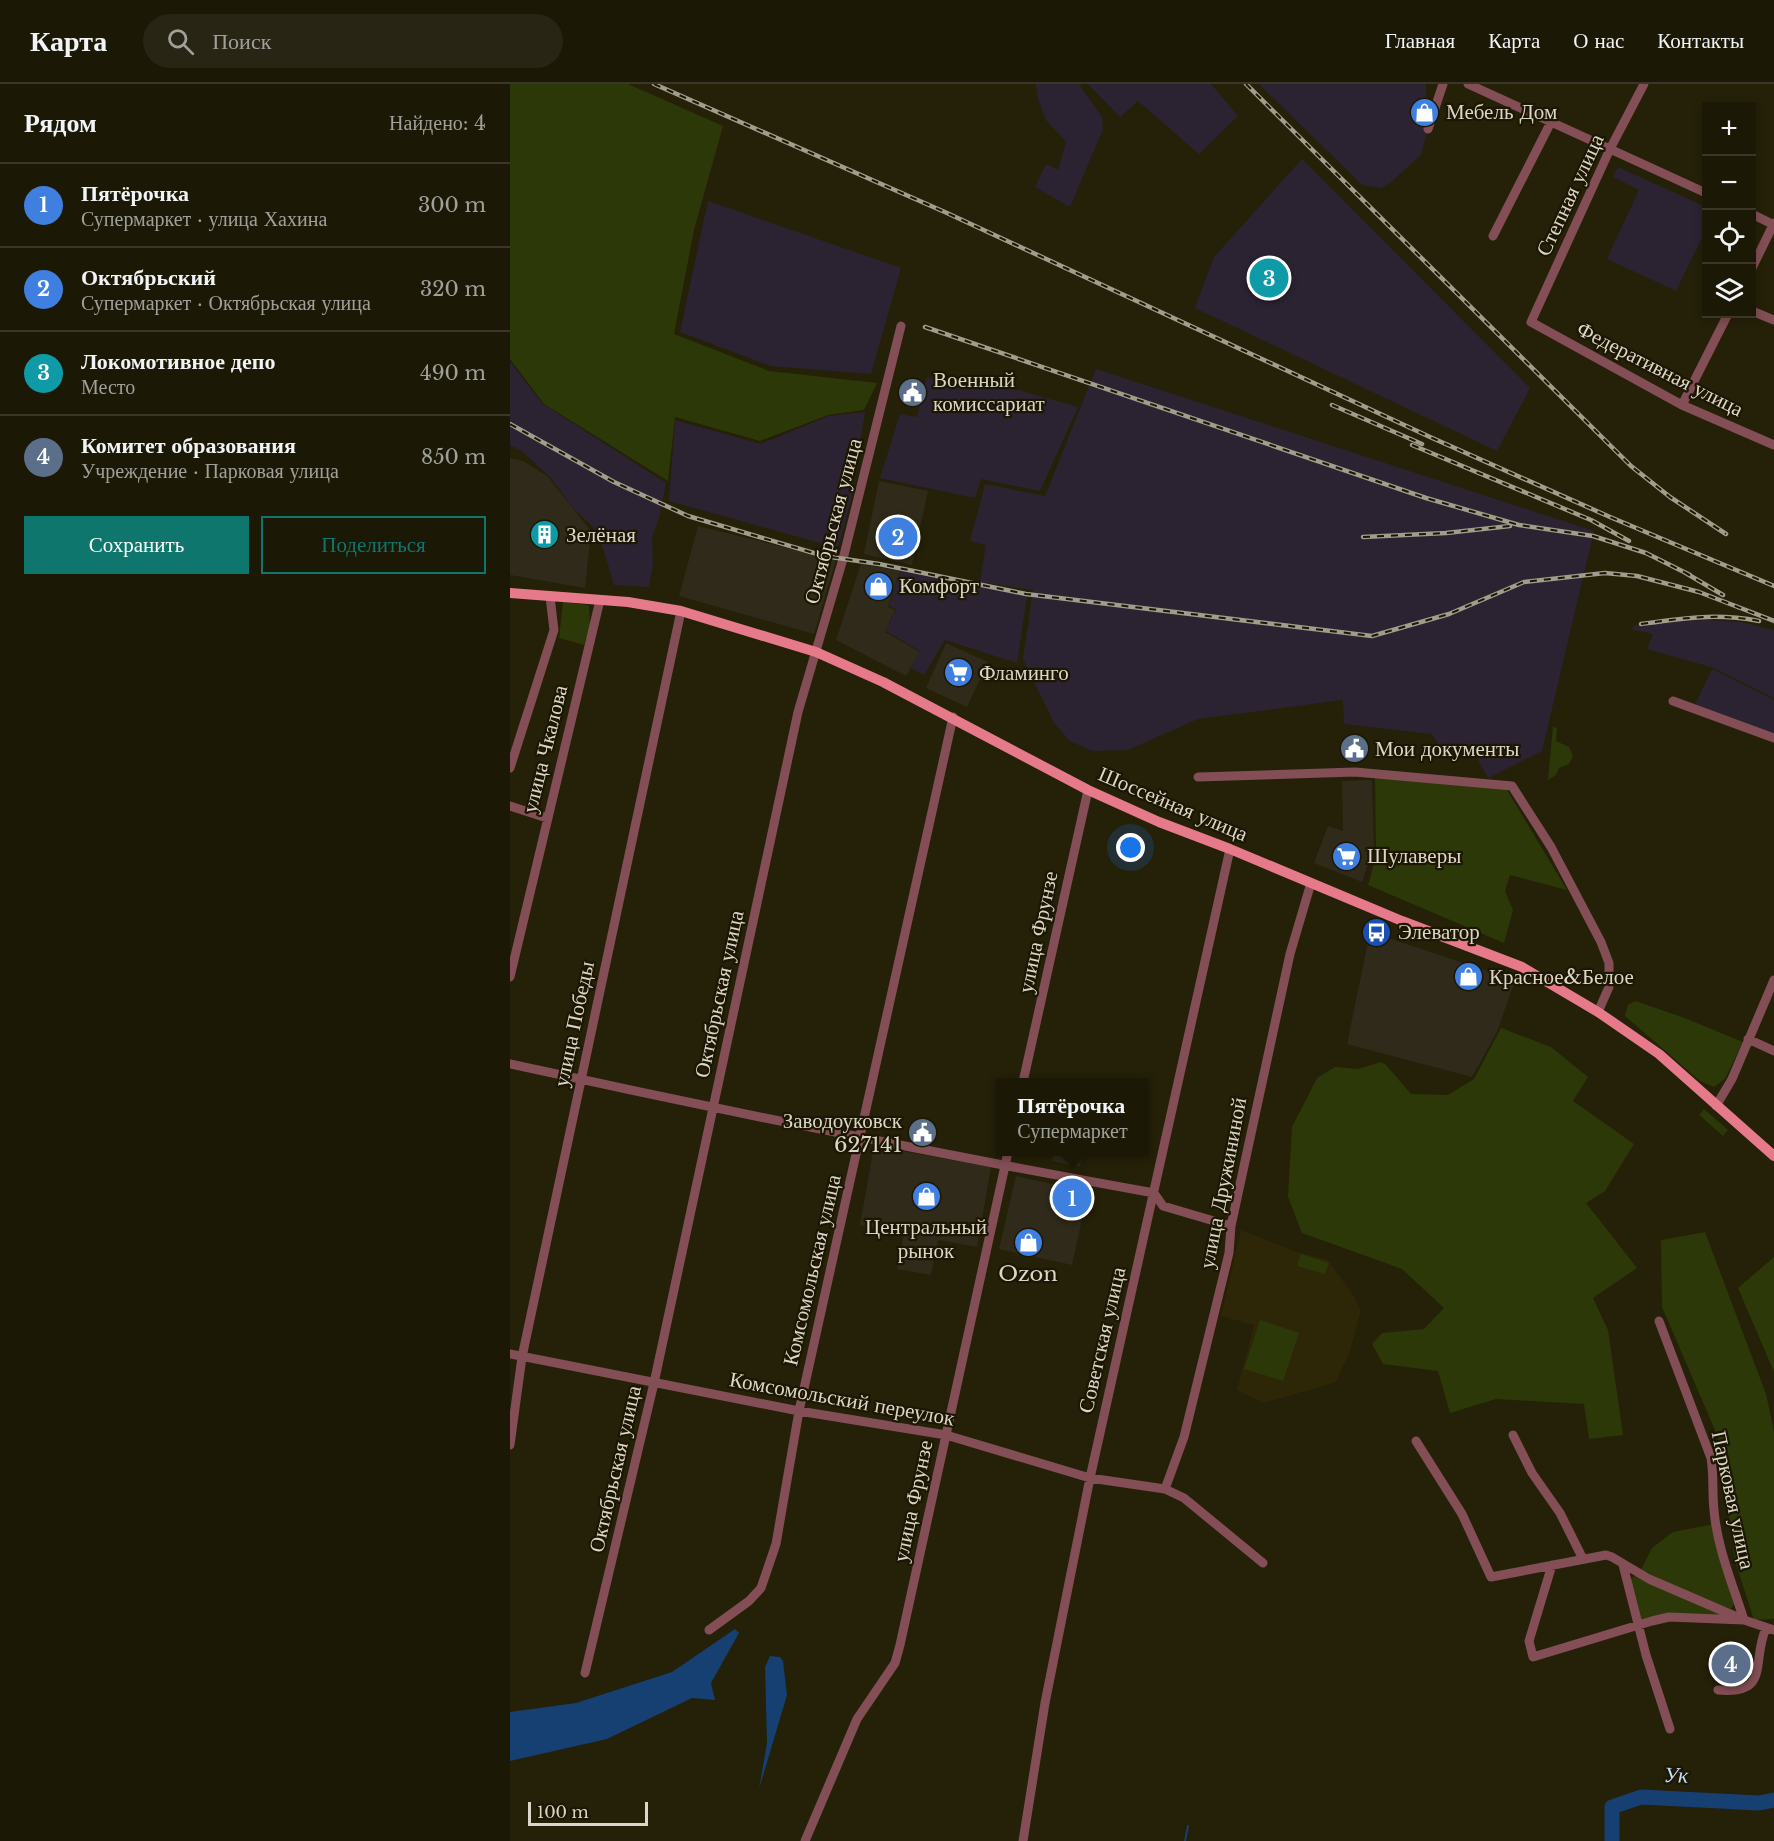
<!DOCTYPE html>
<html lang="ru">
<meta charset="utf-8">
<style>
:root{--surface:#1c1806;--page:#292514;--text:#f1f3f6;--muted:#a0a09b;--line:#3a3728;--accent:#0f766e}
body{margin:0;font-family:"Libre Baskerville",serif;background:var(--page);color:var(--text)}
.controls{position:absolute;right:18px;top:18px;display:grid;overflow:hidden;border-radius:0px;box-shadow:0 3px 9px #0003}
.controls button{width:54px;height:54px;display:grid;place-items:center;padding:0;border:0;border-bottom:2px solid var(--line);background:var(--surface);color:var(--text);font:30px sans-serif}
.scale{position:absolute;left:18px;bottom:15px;width:120px;box-sizing:border-box;padding-left:6px;border:3px solid #dad7c9;border-top:0;font-size:16px;line-height:21px;white-space:nowrap;color:#dad7c9;-webkit-text-stroke:4px #1c1602;paint-order:stroke}
.you{position:absolute;left:621px;top:764px;width:21px;height:21px;margin:-15px;border:4px solid #fff;border-radius:50%;background:#1a73e8;box-shadow:0 0 0 9px #1a73e833}
.badge{display:grid;place-items:center;width:39px;height:39px;border-radius:50%;background:var(--accent);color:#fff;font-size:20px;font-weight:700}
.pin{position:absolute;translate:-50% -50%;border:3px solid #fff;box-shadow:0 2px 6px #0006}
.popup{position:absolute;left:486px;top:994px;width:153px;height:78px;box-sizing:border-box;display:grid;place-content:center;border-radius:0px;background:var(--surface);filter:drop-shadow(0 2px 4px #0005);font-size:20px;white-space:nowrap;color:var(--muted)}
.popup b{font-size:22px;color:var(--text)}
.popup::after{content:'';position:absolute;left:50%;top:100%;margin-left:-12px;border:12px solid transparent;border-top-color:var(--surface)}
.list{margin:0;padding:0;list-style:none}
h2{display:flex;justify-content:space-between;align-items:center;height:78px;margin:0;padding:0 24px;font-size:26px}
h2 small{font-size:20px;font-weight:400;color:var(--muted)}
.list li{display:grid;grid-template-columns:39px 1fr auto;gap:18px;align-items:center;box-sizing:border-box;height:84px;padding:0 24px;border-top:2px solid var(--line)}
.list b{display:block;font-size:22px;white-space:nowrap}
.list p{margin:0;font-size:20px;white-space:nowrap;color:var(--muted)}
.list em{font-size:20px;font-style:normal;color:var(--muted)}
.actions{display:flex;gap:12px;padding:18px 24px}
.actions a{flex:1;padding:14px 0;border:2px solid var(--accent);border-radius:0px;text-align:center;font-size:21px;color:var(--accent)}
.actions .main{background:var(--accent);color:#fff}
.icon{flex:none;width:33px;height:33px;fill:none;stroke:currentColor;stroke-width:2;stroke-linecap:round;stroke-linejoin:round}
.map{position:relative;flex:none;width:1264px;height:1757px;overflow:hidden}
header{display:flex;align-items:center;gap:36px;box-sizing:border-box;height:84px;padding:0 30px;background:var(--surface);border-bottom:2px solid var(--line)}
header strong{font-size:28px}
nav{display:flex;gap:33px;margin-inline-start:auto;font-size:21px}
.search{width:420px;height:54px;background:var(--page);display:flex;align-items:center;gap:15px;box-sizing:border-box;padding:0 21px;border-radius:33px;color:var(--muted);font-size:22px}
main{display:flex}
aside{flex:1;background:var(--surface)}
.map>svg:first-child{display:block}
.commercial{fill:#302a1a}
.industrial{fill:#2c2332}
.built{fill:#2e2707}
.green{fill:#2c3808}
.water{fill:#163f72}
.lines{fill:none;stroke-linecap:round;stroke-linejoin:round}
.stream{stroke:#163f72;stroke-width:2}
.river{stroke:#163f72;stroke-width:15}
.minor{stroke:#834e55;stroke-width:9}
.major{stroke:#e77a8a;stroke-width:10}
.rail-casing{stroke:#a19d8c;stroke-width:4.5}
.rail{stroke:#1c1602;stroke-width:2;stroke-dasharray:7;stroke-linecap:butt}
.labels{text-anchor:middle;dominant-baseline:central;stroke-width:4.5;stroke-linejoin:round;paint-order:stroke}
.poi-label{font-size:21px;fill:#dad7c9;stroke:#1c1602;text-anchor:start}
.street-label{font-size:21px;fill:#dad7c9;stroke:#1c1602}
.water-label{font-size:22px;font-style:italic;fill:#c5ddfd;stroke:#1c1602}
</style>
<header>
<strong>Карта</strong>
<div class="search"><svg class="icon" aria-label="search" viewBox="0 0 24 24"><circle cx="10" cy="10" r="6"/><path d="M15 15l6 6"/></svg>Поиск</div>
<nav><a>Главная</a><a>Карта</a><a>О нас</a><a>Контакты</a></nav>
</header>
<main>
<aside>
<h2>Рядом<small>Найдено: 4</small></h2>
<ul class="list">
<li><span class="badge" style="background:#3f7fe0">1</span><div><b>Пятёрочка</b><p>Супермаркет · улица Хахина</p></div><em>300 m</em></li>
<li><span class="badge" style="background:#3f7fe0">2</span><div><b>Октябрьский</b><p>Супермаркет · Октябрьская улица</p></div><em>320 m</em></li>
<li><span class="badge" style="background:#0f9aa8">3</span><div><b>Локомотивное депо</b><p>Место</p></div><em>490 m</em></li>
<li><span class="badge" style="background:#5c6f8a">4</span><div><b>Комитет образования</b><p>Учреждение · Парковая улица</p></div><em>850 m</em></li>
</ul>
<div class="actions"><a class="main">Сохранить</a><a>Поделиться</a></div>
</aside>
<div class="map">
<svg width="1264" height="1757" viewBox="0 0 1264 1757">
<rect width="100%" height="100%" fill="#252008"/>
<path class="commercial" d="M0 374 13 377 37 392 81 447 75 504 0 491Z
M369 397 418 407 402 481 354 470Z
M188 442 326 476 304 550 169 512Z
M351 480 390 487 378 523 385 526 375 548 410 568 396 592 326 556Z
M436 559 478 578 457 623 416 604Z
M862 696 864 763 852 798 804 779 818 742 833 747 832 697Z
M860 848 1005 896 987 948 962 993 837 960Z
M364 1062 481 1083 467 1163 428 1156 421 1191 387 1185 394 1149 350 1141Z
M544 1068H573L570 1083 542 1077Z
M506 1092 578 1108 562 1181 489 1165Z"/>
<path class="industrial" d="M526 0H569L592 33 593 45 560 123 525 103 536 80 548 86 556 58 536 36 528 15Z
M578 0H701L728 32 689 70 628 17 610 33Z
M749 0H916L917 47 911 71 881 98 871 104 852 101Z
M792 75 1020 304 987 367 685 224 704 173Z
M1108 83 1196 123V145L1166 207 1097 175 1129 106 1103 93Z
M198 117 391 184 361 290 261 282 170 248Z
M0 278 33 320 156 399 149 434 142 453 143 479 139 503 104 501 94 467 83 443 62 423 41 394 13 368 0 361Z
M586 285 1084 447 1032 667 978 694 969 678V663L929 662 922 650 834 640 833 616 688 635 618 666 582 667 560 657 544 639 513 575 523 506 470 498 476 461 460 457 475 400 535 412Z
M417 293 451 303 487 300 568 323 530 407 471 395 465 414 370 394 390 330 407 333Z
M355 328 341 416 328 464 159 417 165 336 251 360 318 332Z
M390 487 517 512 507 579 435 556 414 591 401 584 410 567 376 547 386 525 379 522Z
M1194 536 1230 538 1264 546V614L1204 584 1137 565 1143 550 1120 545 1126 541Z
M1202 585 1264 616V652L1185 621Z"/>
<path class="built" d="M731 1146 787 1168 818 1176 843 1211 851 1226 840 1267 826 1298 754 1319 727 1306 744 1241 711 1232Z"/>
<path class="green" d="M0 0H118L213 42 184 146 164 250 259 287 367 299 354 326 318 331 250 357 165 333 158 397 34 320 0 275Z
M53 518 79 521 80 541 74 561 49 554Z
M1043 642 1047 645 1046 657 1059 663 1063 672 1059 680 1049 684 1046 691 1038 696Z
M865 692 997 706 1057 806 1000 791 995 807 1003 826 994 859 858 801 866 773Z
M1125 917 1172 933 1233 958 1215 995 1204 1003 1190 997 1115 932 1118 921Z
M991 944 1041 963 1078 993 1063 1017 1124 1060 1095 1107 1076 1119 1127 1184 1083 1214 1098 1246 1113 1351 1079 1355 1074 1320 986 1315 940 1329 928 1287 873 1280 862 1260 872 1249 914 1245 934 1224 892 1185 792 1149 778 1113 782 1043 807 994 825 983 848 985 871 978 876 981 901 1010 938 1011 964 995Z
M1194 1025 1218 1046 1213 1052 1189 1031Z
M1195 1148 1256 1310 1264 1347V1535L1244 1536 1225 1477 1208 1353 1152 1223 1151 1156Z
M791 1170 819 1179 815 1190 787 1182Z
M1264 1173V1288L1228 1204Z
M750 1236 789 1249 773 1297 734 1285Z
M1204 1440 1226 1517 1221 1525 1168 1504 1131 1486 1142 1464 1163 1448Z
M1126 1491 1216 1532 1129 1538 1119 1496Z"/>
<path class="water" d="M225 1545 229 1549 201 1599 205 1616 182 1614 97 1655 0 1677V1628L66 1619 162 1588Z
M260 1572 270 1573 273 1577 277 1611 249 1705 257 1659 255 1583Z"/>
<g class="lines">
<path class="stream" d="M675 1757 678 1742"/>
<path class="river" d="M1102 1757V1723L1131 1713 1249 1719 1264 1716"/>
<path class="minor" d="M958 0 1196 109
M1134 0 1100 65 1021 238 1172 321 1264 361
M918 45 933 0
M1242 130 1264 141
M983 152 1041 38
M1242 184 1264 139
M1242 227 1264 236
M1172 321 1218 230
M1163 617 1264 654
M0 684 44 546 40 513
M688 693 845 688 1002 702 1041 763 1091 858 1099 879V903L1088 928
M0 722 37 734
M0 893 90 516
M1238 955 1264 967
M0 980C214 1027 428 1070 644 1109L653 1122 721 1142
M513 998 578 706
M1206 1022 1222 995 1264 896
M0 1270 289 1327 436 1351 580 1394 655 1405 674 1414 753 1479
M1003 1351 1022 1389 1050 1429 1073 1475
M906 1357 952 1430 981 1493 1096 1471 1102 1473 1139 1495 1234 1536 1264 1546
M0 1361 12 1273 171 527
M655 1405 674 1353 719 1169 721 1142 780 870 801 799
M1042 1481 1019 1557 1023 1573 1142 1537 1159 1533 1234 1536C1223 1501 1207 1464 1204 1426 1202 1409 1204 1392 1201 1374L1149 1237
M1113 1481 1136 1571 1160 1645
M199 1546 239 1517 251 1504 266 1460 289 1327 443 633
M75 1589 144 1299 288 628 333 475 391 242
M1208 1606C1261 1611 1241 1578 1256 1544
M295 1757 347 1635 385 1579 390 1561 498 1068
M513 1757 535 1619 580 1394 720 765"/>
<path class="major" d="M0 509 118 518 171 527 306 568 373 598 578 706 649 738 720 765 892 837 1012 883 1088 928 1149 970 1264 1072"/>
<defs>
<path id="rail" d="M144 0 437 129 920 353 1100 433 1264 502
M736 0 1121 382 1160 413 1216 450
M415 243 916 414 1009 441 1083 452 1136 469 1180 491
M822 321 912 360
M0 340 104 398 178 432 314 472 369 480 516 510 862 552 939 530 1014 498 1095 489 1127 492 1189 508 1264 537
M902 361 1081 436 1119 457
M853 453 936 449 1000 442
M1174 488 1213 511
M1131 540C1174 534 1206 529 1249 537"/>
</defs>
<use href="#rail" class="rail-casing"/>
<use href="#rail" class="rail"/>
</g>
<defs>
<symbol id="shop-disc" viewBox="-11 -11 22 22"><circle r="9.5" fill="#3f7fe0" stroke="#1c1602"/><path d="M-5-2.5h2.3a2.7 3.5 0 0 1 5.4 0H5L5.5 6h-11ZM-1.5-2.5h3a1.5 2.3 0 0 0-3 0Z" fill="#fff"/></symbol>
<symbol id="civic-disc" viewBox="-11 -11 22 22"><circle r="9.5" fill="#5c6f8a" stroke="#1c1602"/><path d="M-.6-6.5H3V-4.5H.6V-3L4-1V1h2V6H-6V1h2V-1L-.6-3ZM-1.2 2.5V6h2.4V2.5Z" fill="#fff"/></symbol>
<symbol id="building-disc" viewBox="-11 -11 22 22"><circle r="9.5" fill="#0f9aa8" stroke="#1c1602"/><path d="M-4-6H4V6H1V3H-1V6H-4ZM-2.5-4.3h1.7v1.8h-1.7ZM.8-4.3h1.7v1.8H.8ZM-2.5-1h1.7V.8h-1.7ZM.8-1h1.7V.8H.8Z" fill="#fff"/></symbol>
<symbol id="supermarket-disc" viewBox="-11 -11 22 22"><circle r="9.5" fill="#3f7fe0" stroke="#1c1602"/><path d="M-6-5.5h2.5l.6 2H6L4.5 2H-2.5L-4.4-4H-6ZM-1.5 3.2a1.3 1.3 0 1 0 .1 0ZM3 3.2a1.3 1.3 0 1 0 .1 0Z" fill="#fff"/></symbol>
<symbol id="bus-disc" viewBox="-11 -11 22 22"><circle r="9.5" fill="#1a4fb4" stroke="#1c1602"/><path d="M-5-6H5V4H4V6H2V4H-2V6H-4V4H-5ZM-3.5-4V0h7V-4ZM-3.5 1.2v1.5H-2V1.2ZM2 1.2v1.5H3.5V1.2Z" fill="#fff"/></symbol>
</defs>
<g fill-rule="evenodd">
<use href="#shop-disc" x="898" y="12" width="33" height="33"/>
<use href="#civic-disc" x="386" y="292" width="33" height="33"/>
<use href="#building-disc" x="18" y="434" width="33" height="33"/>
<use href="#shop-disc" x="352" y="486" width="33" height="33"/>
<use href="#supermarket-disc" x="432" y="572" width="33" height="33"/>
<use href="#civic-disc" x="828" y="648" width="33" height="33"/>
<use href="#supermarket-disc" x="820" y="756" width="33" height="33"/>
<use href="#bus-disc" x="850" y="832" width="33" height="33"/>
<use href="#shop-disc" x="942" y="876" width="33" height="33"/>
<use href="#civic-disc" x="396" y="1032" width="33" height="33"/>
<use href="#shop-disc" x="400" y="1096" width="33" height="33"/>
<use href="#shop-disc" x="502" y="1142" width="33" height="33"/>
</g>
<g class="labels">
<g class="poi-label">
<text x="936" y="28">Мебель Дом</text>
<text x="423" y="296">Военный<tspan x="423" dy="24">комиссариат</tspan></text>
<text x="56" y="451">Зелёная</text>
<text x="389" y="502">Комфорт</text>
<text x="469" y="589">Фламинго</text>
<text x="865" y="665">Мои документы</text>
<text x="857" y="772">Шулаверы</text>
<text x="888" y="848">Элеватор</text>
<text x="979" y="893">Красное&amp;Белое</text>
<text x="392" y="1037" text-anchor="end">Заводоуковск<tspan x="392" dy="24">627141</tspan></text>
<text x="416" y="1143" text-anchor="middle">Центральный<tspan x="416" dy="24">рынок</tspan></text>
<text x="518" y="1190" text-anchor="middle">Ozon</text>
</g>
<g class="street-label">
<text transform="translate(1060 111) rotate(-65)">Степная улица</text>
<text transform="translate(1150 285) rotate(27)">Федеративная улица</text>
<text transform="translate(323 437) rotate(-75)">Октябрьская улица</text>
<text transform="translate(35 665) rotate(-76)">улица Чкалова</text>
<text transform="translate(663 720) rotate(23)">Шоссейная улица</text>
<text transform="translate(528 848) rotate(-78)">улица Фрунзе</text>
<text transform="translate(209 910) rotate(-78)">Октябрьская улица</text>
<text transform="translate(64 940) rotate(-78)">улица Победы</text>
<text transform="translate(713 1099) rotate(-79)">улица Дружининой</text>
<text transform="translate(302 1186) rotate(-77)">Комсомольская улица</text>
<text transform="translate(592 1256) rotate(-77)">Советская улица</text>
<text transform="translate(332 1315) rotate(10)">Комсомольский переулок</text>
<text transform="translate(105 1385) rotate(-77)">Октябрьская улица</text>
<text transform="translate(1223 1416) rotate(78)">Парковая улица</text>
<text transform="translate(403 1417) rotate(-78)">улица Фрунзе</text>
</g>
<g class="water-label">
<text transform="translate(1166 1691) rotate(2)">Ук</text>
</g>
</g>
</svg>
<div class="controls">
<button>+</button>
<button>−</button>
<button><svg class="icon" aria-label="locate" viewBox="0 0 24 24"><circle cx="12" cy="12" r="6"/><path d="M12 2v4M12 18v4M2 12h4M18 12h4"/></svg></button>
<button><svg class="icon" aria-label="layers" viewBox="0 0 24 24"><path d="M12 4l9 5-9 5-9-5zM3 14l9 5 9-5"/></svg></button>
</div>
<div class="scale">100 m</div>
<div class="you"></div>
<div class="pin badge" style="left:562px;top:1114px;background:#3f7fe0">1</div>
<div class="popup"><b>Пятёрочка</b>Супермаркет</div>
<div class="pin badge" style="left:388px;top:453px;background:#3f7fe0">2</div>
<div class="pin badge" style="left:759px;top:194px;background:#0f9aa8">3</div>
<div class="pin badge" style="left:1221px;top:1580px;background:#5c6f8a">4</div>
</div>
</main>
